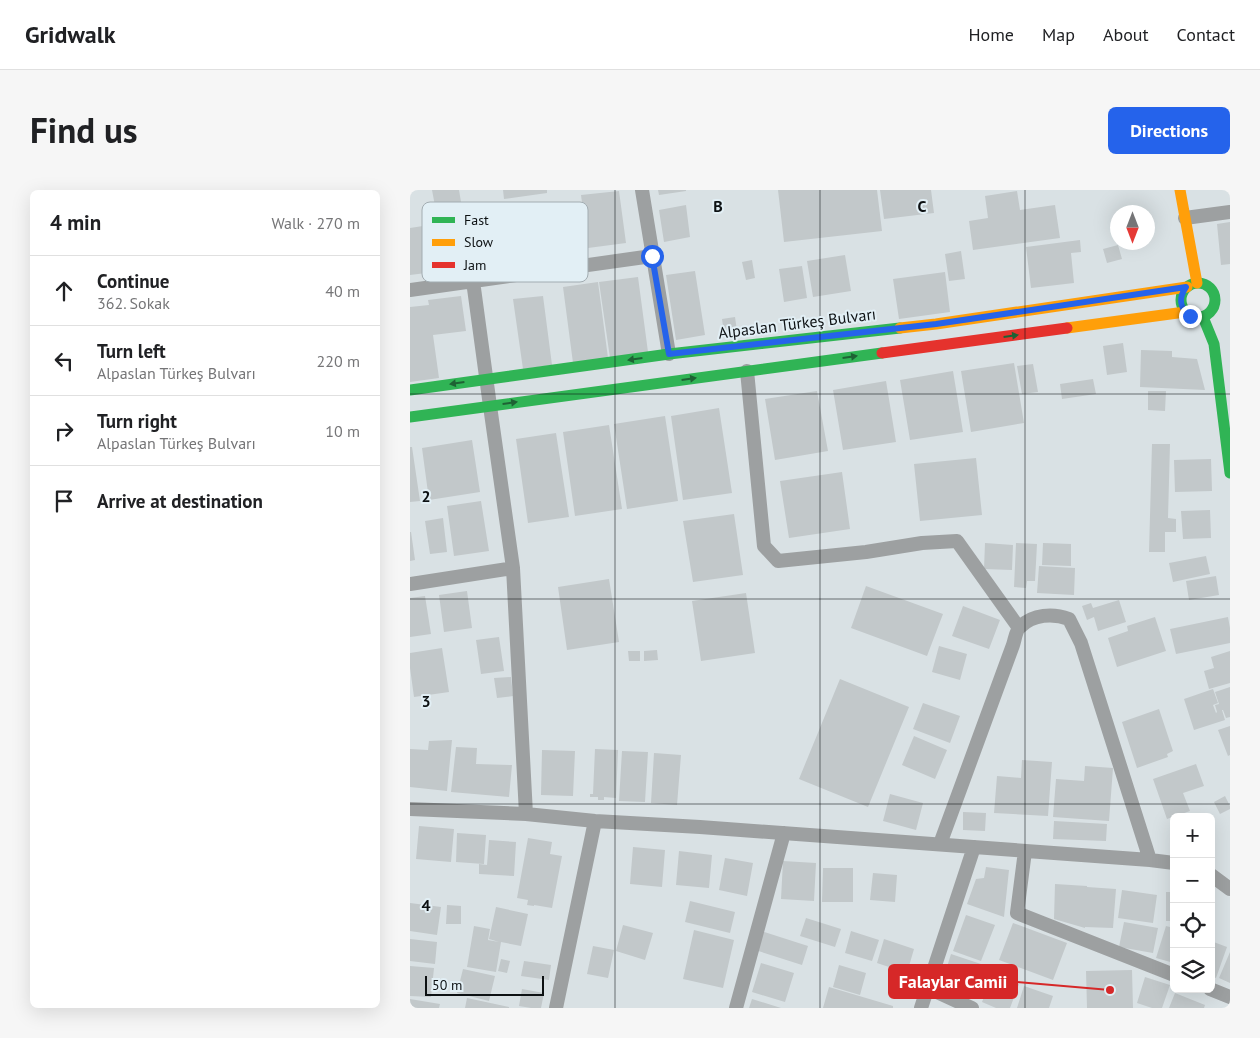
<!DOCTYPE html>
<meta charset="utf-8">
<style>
:root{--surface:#fff;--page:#f6f6f6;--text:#202124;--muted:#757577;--line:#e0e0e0;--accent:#2563eb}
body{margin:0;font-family:"PT Sans",sans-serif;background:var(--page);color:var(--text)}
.controls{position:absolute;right:15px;bottom:15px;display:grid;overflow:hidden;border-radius:8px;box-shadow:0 5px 20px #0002}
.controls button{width:45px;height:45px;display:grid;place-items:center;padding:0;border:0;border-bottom:1px solid var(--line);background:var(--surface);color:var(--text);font:25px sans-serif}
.compass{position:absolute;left:700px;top:15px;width:45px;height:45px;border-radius:50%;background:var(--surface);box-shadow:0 5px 20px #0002;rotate:180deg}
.scale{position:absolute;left:15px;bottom:12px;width:119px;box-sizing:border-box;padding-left:5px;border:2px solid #0d1113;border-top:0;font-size:14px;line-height:18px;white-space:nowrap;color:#0d1113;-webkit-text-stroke:4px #e2eff5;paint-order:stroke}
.stop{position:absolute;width:15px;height:15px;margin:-11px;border:4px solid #2563eb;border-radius:50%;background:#fff}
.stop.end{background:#2563eb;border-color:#fff;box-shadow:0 1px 5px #0008}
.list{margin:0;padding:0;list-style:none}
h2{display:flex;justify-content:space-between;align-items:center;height:65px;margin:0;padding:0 20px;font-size:21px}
h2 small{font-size:16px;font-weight:400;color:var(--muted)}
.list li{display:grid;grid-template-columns:32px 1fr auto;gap:15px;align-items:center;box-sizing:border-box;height:70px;padding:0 20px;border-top:1px solid var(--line)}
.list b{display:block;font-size:19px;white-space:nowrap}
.list p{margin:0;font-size:16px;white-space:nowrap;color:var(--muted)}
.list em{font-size:16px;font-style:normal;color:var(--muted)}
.icon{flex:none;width:28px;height:28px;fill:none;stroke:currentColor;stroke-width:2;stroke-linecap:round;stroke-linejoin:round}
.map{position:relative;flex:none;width:820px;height:818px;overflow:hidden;border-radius:8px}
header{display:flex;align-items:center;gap:30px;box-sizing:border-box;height:70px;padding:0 25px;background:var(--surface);border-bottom:1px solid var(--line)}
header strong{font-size:24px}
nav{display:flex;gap:28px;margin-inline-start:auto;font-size:18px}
.intro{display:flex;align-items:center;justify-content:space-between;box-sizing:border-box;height:120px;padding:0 30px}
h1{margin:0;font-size:35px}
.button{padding:12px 22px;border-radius:8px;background:var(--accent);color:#fff;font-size:18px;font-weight:700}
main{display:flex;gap:30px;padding:0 30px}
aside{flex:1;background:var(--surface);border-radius:8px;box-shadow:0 5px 20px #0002}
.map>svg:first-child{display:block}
.building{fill:#c2c8ca}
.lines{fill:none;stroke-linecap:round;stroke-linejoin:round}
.street{stroke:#9da0a1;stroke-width:14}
.fast{stroke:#30b455;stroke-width:11}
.slow{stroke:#ff9f0a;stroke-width:11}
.jam{stroke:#e5322d;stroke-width:11}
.oneway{fill:#1e6234}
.route{stroke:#2563eb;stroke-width:6}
.grid{fill:none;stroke:#0d1113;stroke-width:1;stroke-opacity:0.55}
.labels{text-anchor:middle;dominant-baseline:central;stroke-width:4;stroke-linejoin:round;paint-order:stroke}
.street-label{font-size:16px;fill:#0d1113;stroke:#e2eff5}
.key{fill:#e2eff5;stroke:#a2acb1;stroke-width:1}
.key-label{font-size:14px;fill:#0d1113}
.grid-label{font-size:16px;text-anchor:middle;font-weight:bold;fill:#0d1113;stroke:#e2eff5;stroke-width:4;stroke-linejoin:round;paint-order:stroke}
.leader{fill:none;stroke:#d62828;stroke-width:2}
.callout-dot{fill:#d62828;stroke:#e2eff5;stroke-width:2}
.callout{fill:#d62828;stroke:#d62828;stroke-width:2}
.callout-label{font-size:18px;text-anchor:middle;font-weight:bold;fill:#fff}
</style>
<header>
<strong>Gridwalk</strong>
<nav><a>Home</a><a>Map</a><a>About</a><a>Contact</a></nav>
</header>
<div class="intro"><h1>Find us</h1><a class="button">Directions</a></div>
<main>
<aside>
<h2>4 min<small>Walk · 270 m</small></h2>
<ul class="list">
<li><svg class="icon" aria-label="ahead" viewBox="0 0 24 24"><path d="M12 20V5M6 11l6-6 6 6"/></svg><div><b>Continue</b><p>362. Sokak</p></div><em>40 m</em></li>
<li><svg class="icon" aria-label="left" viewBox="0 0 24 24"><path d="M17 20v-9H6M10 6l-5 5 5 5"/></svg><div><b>Turn left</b><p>Alpaslan Türkeş Bulvarı</p></div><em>220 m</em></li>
<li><svg class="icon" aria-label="right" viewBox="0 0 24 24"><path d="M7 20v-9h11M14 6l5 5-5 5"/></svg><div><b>Turn right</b><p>Alpaslan Türkeş Bulvarı</p></div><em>10 m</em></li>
<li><svg class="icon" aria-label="arrive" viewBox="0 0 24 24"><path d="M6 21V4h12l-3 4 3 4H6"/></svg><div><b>Arrive at destination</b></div></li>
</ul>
</aside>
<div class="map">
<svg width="820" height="818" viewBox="0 0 820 818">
<rect width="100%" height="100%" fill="#d9e1e4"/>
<path class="building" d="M22 0H49L51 12 25 16Z
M93 0H137V3L94 9Z
M248 0H276V1L249 5Z
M368 0H467L472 41 374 52Z
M470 0H521L524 23 474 29Z
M209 1 216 53 178 58 171 5Z
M607 1 610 20 645 15 650 48 563 60 559 31 578 28 575 6Z
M276 15 280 47 254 52 249 20Z
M820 32V74L811 75 807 34Z
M26 34 32 81 0 85V38Z
M670 50 671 62 661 63 664 93 621 98 616 57Z
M708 55 712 69 697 73 693 59Z
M551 61 555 89 539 91 535 64Z
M435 65 441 101 403 107 397 71Z
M342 70 345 88 336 90 332 72Z
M392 76 397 108 374 112 369 79Z
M285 81 295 145 266 150 256 85Z
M535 82 540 122 489 129 483 89Z
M228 87 238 162 200 168 189 92Z
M188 92 198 168 163 173 153 97Z
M51 106 56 141 23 145 29 188 0 192V117L19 115 18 110Z
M133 106 142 175 113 179 103 109Z
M325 127 327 141 314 143 312 129Z
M713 153 717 182 697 185 693 156Z
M731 160 762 161V167L787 169 795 200 730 197Z
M604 173 614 233 561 242 551 181Z
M623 174 628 202 612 204 607 176Z
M543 181 553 242 500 250 490 190Z
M683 189 686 204 652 209 650 194Z
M476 191 486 252 433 260 423 200Z
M407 201 418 261 365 270 355 209Z
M738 201H756L755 221 738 220Z
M309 218 322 303 273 310 261 226Z
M255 226 268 311 217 319 204 234Z
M199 235 212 319 165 326 153 242Z
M146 243 159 327 118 333 106 249Z
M62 250 70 302 19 310 12 258Z
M742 254H760L758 328 766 329V342H755V362H739Z
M0 257H2L10 311 0 312Z
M566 268 572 325 510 331 504 274Z
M801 269 802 301 765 302 764 270Z
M432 282 440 339 379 348 370 291Z
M71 311 79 361 44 366 37 316Z
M800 320 801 348 773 349 771 321Z
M324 324 333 385 283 392 273 331Z
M33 328 37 362 20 364 15 331Z
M0 342H1L5 370 0 371Z
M575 353 603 355 602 380 574 379Z
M606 353 627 354 625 391H617L616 398 604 397Z
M633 353 661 354V376L632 375Z
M796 366 800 384 763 392 759 373Z
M629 376 665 378 664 405 627 403Z
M806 386 809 405 779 410 776 391Z
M199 389 209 452 157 460 148 397Z
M456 396 533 424 517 466 441 438Z
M57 401 62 438 34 442 29 405Z
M336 403 345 463 291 471 282 411Z
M15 406 21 444 0 447V408Z
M709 410 716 432 688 441 684 427 677 430 672 416 681 413 683 418Z
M553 416 590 430 579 459 542 446Z
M745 427 756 461 707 477 698 448 718 441 717 436Z
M818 427 820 438V453L766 464 760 439Z
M89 447 94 481 71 484 66 450Z
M529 456 557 464 550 490 522 482Z
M32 458 39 502 4 507 0 478V463Z
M247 460 248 470 234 471V461Z
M218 461H230V471H219Z
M820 461V493L799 499 794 481 804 478 801 467Z
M101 487 103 506 87 508 84 488Z
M430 489 499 517 458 617 389 589Z
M820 497V527L816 528 813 520H812L815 530 784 540 774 509 803 499 808 513 803 515 806 523 807 522 805 515 809 514 805 502Z
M513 513 550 526 540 553 503 539Z
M749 519 763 561 757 564 758 567 727 578 712 532Z
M820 536V565L818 566 808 540Z
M504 546 537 560 525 589 492 575Z
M42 550 37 601 0 597V559L18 560 19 551Z
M46 557 67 558 66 574 102 575 99 607 41 602Z
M185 559 208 560 206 608 194 607V610H188V607H180V604H183Z
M132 560 165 561 163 606 131 605Z
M212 561 238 562 235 612 209 611Z
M244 563 271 565 267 615 241 613Z
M612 570 642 572 638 626 584 623 587 586 611 588Z
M786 574 794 596 773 603 780 621 757 629 743 589Z
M675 576 703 578 699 631 643 627 646 589 674 591Z
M480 604 513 613 506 640 473 631Z
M815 606 820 616V619L810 624 804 612Z
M553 622 576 623 575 641 553 640Z
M644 631 697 634 696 651 643 649Z
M9 636 44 639 41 672 6 669Z
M47 643 76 645 74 674 46 672Z
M118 648 142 652 140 664 152 666 142 718 124 715V716L117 715 118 710 107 708Z
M79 650 106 652 104 686 69 684V674L77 675Z
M223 657 255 660 252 697 220 694Z
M269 661 302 665 299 698 266 695Z
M315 668 343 673 337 706 309 700Z
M373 671 406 673 404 711 371 709Z
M576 677 599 680 594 727 557 714 566 689 574 688Z
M413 678H443V712H412Z
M463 683 487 685 485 712 460 710Z
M645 694 677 696V697L706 699 703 738 675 737V738L644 729Z
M712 700 747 705 743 733 708 728Z
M756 702H764V731H756Z
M280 711 325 722 320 743 275 732Z
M0 713 31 717 27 745 0 741Z
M37 715 51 716V734H36Z
M86 717 118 724 111 756 91 752 86 782 57 777 64 736 80 739 78 750 89 752 79 749Z
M556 725 585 735 571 771 543 761Z
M396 728 431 739 425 757 390 746Z
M714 732 748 738 743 763 709 757Z
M603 733 657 753 643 790 589 770Z
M213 735 243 743 235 770 206 761Z
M756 736 764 738V773L746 768Z
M284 740 324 750 313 798 273 789Z
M351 741 398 756 392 775 345 760Z
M441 741 469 750 462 771 435 763Z
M0 749 27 752 25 774 0 771Z
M474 749 504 759 497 783 467 773Z
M801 751 817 757 806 788 801 786Z
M183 756 204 760 198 788 177 784Z
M820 762V793L809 788Z
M541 764 571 774 560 806 531 796Z
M91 769 100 771 97 783 88 781Z
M114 771 141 775 139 790 111 786Z
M351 773 384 783 375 812 342 802Z
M429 775 456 783 450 805 423 797Z
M0 776 24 778 21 807 0 806Z
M53 779 85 786 79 811 47 803Z
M722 780 723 818H677L676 781Z
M583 784 609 794 600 818H586L572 812Z
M735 787 760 795 752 818H742L727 813Z
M614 796 643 806 639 818H607Z
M419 797 483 816V818H413Z
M112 799 134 803 131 818H121L109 816Z
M765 803 795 815 794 818H759Z
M57 808 99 817V818H55Z
M0 809 30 814 29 818H0Z
M342 809 371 818H339Z"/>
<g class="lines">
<path class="street" d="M232 0 259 164
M775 28 820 22
M63 91 80 216 103 378 116 624
M0 100 242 66
M337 181 354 356 368 371 456 362 512 353 547 351 609 438
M0 394 103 378
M0 619 116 624 185 631 290 637 740 670 764 673
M530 654 603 455C605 449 606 440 610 437 623 424 643 423 659 429L671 453 740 670
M615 661 607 723 764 785
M801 685 820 699
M518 798 562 818
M800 799 820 807
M146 818 185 631
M326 818 374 643
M511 818 564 657"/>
<path class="fast" d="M771 110a17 17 0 1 1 34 0a17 17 0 1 1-34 0Z
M793 127 804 154 820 283
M0 200 259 164 490 138
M0 227 472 163"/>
<path class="slow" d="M770 0 787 93
M490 138 526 134 777 97
M657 138 775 122"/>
<path class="jam" d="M472 163 657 138"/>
</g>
<defs><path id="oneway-solid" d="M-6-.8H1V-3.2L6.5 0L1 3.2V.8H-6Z" transform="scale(1.25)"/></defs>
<g class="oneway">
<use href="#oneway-solid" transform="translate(601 146) rotate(-8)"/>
<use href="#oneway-solid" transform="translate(440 167) rotate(-8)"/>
<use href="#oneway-solid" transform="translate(225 169) rotate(172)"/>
<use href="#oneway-solid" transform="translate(279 189) rotate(-8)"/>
<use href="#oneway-solid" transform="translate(47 193) rotate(172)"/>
<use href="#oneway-solid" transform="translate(100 213) rotate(-8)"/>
</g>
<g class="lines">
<path class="route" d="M242 66 259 164 526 134 776 97C769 107 769 118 780 126"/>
</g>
<path class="grid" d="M205 0V818M410 0V818M615 0V818M0 204H820M0 409H820M0 614H820"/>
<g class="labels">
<g class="street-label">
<text transform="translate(387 133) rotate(-7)">Alpaslan Türkeş Bulvarı</text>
</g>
</g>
<rect x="12" y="12" width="166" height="80" rx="8" class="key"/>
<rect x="22" y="27" width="23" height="6" fill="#30b455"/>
<rect x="22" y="49" width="23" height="7" fill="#ff9f0a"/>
<rect x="22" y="72" width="23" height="6" fill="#e5322d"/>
<g class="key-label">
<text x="54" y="35">Fast</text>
<text x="54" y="57">Slow</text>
<text x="54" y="80">Jam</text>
</g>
<g class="grid-label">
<text x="308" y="22">B</text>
<text x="512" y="22">C</text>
<text x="16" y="312">2</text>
<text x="16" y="517">3</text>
<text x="16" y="721">4</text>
</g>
<path class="leader" d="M700 800L607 792"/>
<circle class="callout-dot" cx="700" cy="800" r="5"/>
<rect class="callout" x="479" y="775" width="128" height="33" rx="5"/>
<g class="callout-label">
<text x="543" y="798">Falaylar Camii</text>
</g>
</svg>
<div class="controls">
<button>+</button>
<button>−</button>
<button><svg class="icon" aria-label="locate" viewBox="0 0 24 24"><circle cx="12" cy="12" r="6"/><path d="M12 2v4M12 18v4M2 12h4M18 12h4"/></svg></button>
<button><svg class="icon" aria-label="layers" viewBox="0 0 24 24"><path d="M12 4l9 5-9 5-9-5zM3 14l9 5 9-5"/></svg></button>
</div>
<svg class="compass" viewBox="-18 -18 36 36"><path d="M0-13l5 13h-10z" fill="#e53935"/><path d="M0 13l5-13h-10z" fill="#757577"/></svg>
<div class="scale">50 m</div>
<div class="stop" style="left:242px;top:66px"></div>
<div class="stop end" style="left:780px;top:126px"></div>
</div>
</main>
